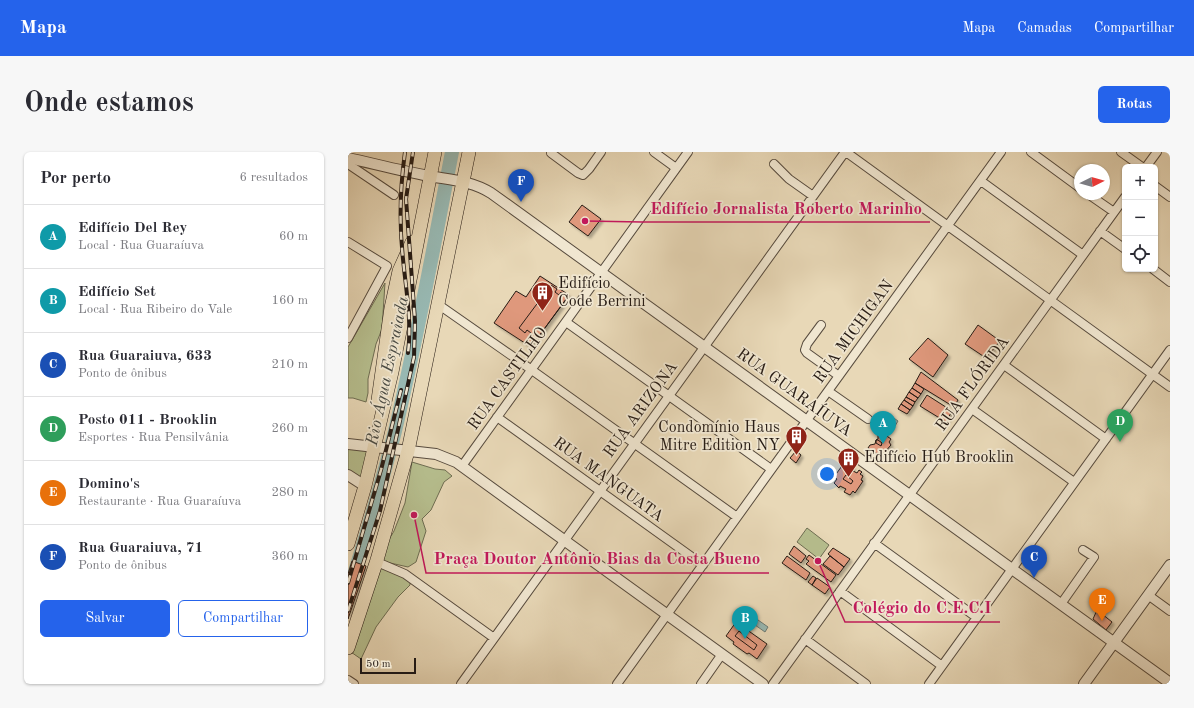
<!DOCTYPE html>
<html lang="pt">
<meta charset="utf-8">
<style>
:root{--surface:#fff;--page:#f7f7f7;--text:#2b2b33;--muted:#7c7c81;--line:#e1e1e2;--accent:#2563eb}
body{margin:0;font-family:"Old Standard TT",serif;background:var(--page);color:var(--text)}
.controls{position:absolute;right:12px;top:12px;display:grid;overflow:hidden;border-radius:6px;box-shadow:0 1px 3px #0004}
.controls button{width:36px;height:36px;display:grid;place-items:center;padding:0;border:0;border-bottom:1px solid var(--line);background:var(--surface);color:var(--text);font:20px sans-serif}
.compass{position:absolute;left:726px;top:12px;width:36px;height:36px;border-radius:50%;background:var(--surface);box-shadow:0 1px 3px #0004;rotate:85deg}
.scale{position:absolute;left:12px;bottom:10px;width:56px;box-sizing:border-box;padding-left:4px;border:2px solid #271c15;border-top:0;font-size:11px;line-height:14px;white-space:nowrap;color:#271c15;-webkit-text-stroke:3px #f0e6d0;paint-order:stroke}
.you{position:absolute;left:479px;top:322px;width:14px;height:14px;margin:-10px;border:3px solid #fff;border-radius:50%;background:#1a73e8;box-shadow:0 0 0 6px #1a73e833}
.badge{display:grid;place-items:center;width:26px;height:26px;border-radius:50%;background:var(--accent);color:#fff;font-size:13px;font-weight:700}
.pin{position:absolute;translate:-50% -33px;filter:drop-shadow(0 1px 2px #0008)}
.pin::after{content:'';position:absolute;top:21px;width:14px;height:12px;background:inherit;clip-path:polygon(0 0,100% 0,50% 100%)}
.list{margin:0;padding:0;list-style:none}
h2{display:flex;justify-content:space-between;align-items:center;height:52px;margin:0;padding:0 16px;font-size:17px}
h2 small{font-size:13px;font-weight:400;color:var(--muted)}
.list li{display:grid;grid-template-columns:26px 1fr auto;gap:12px;align-items:center;box-sizing:border-box;height:64px;padding:0 16px;border-top:1px solid var(--line)}
.list b{display:block;font-size:15px;white-space:nowrap}
.list p{margin:0;font-size:13px;white-space:nowrap;color:var(--muted)}
.list em{font-size:13px;font-style:normal;color:var(--muted)}
.actions{display:flex;gap:8px;padding:12px 16px}
.actions a{flex:1;padding:9px 0;border:1px solid var(--accent);border-radius:6px;text-align:center;font-size:14px;color:var(--accent)}
.actions .main{background:var(--accent);color:#fff}
.icon{flex:none;width:22px;height:22px;fill:none;stroke:currentColor;stroke-width:2;stroke-linecap:round;stroke-linejoin:round}
.map{position:relative;flex:none;width:822px;height:532px;overflow:hidden;border-radius:6px}
header{display:flex;align-items:center;gap:24px;box-sizing:border-box;height:56px;padding:0 20px;background:var(--accent);color:#fff}
header strong{font-size:19px}
nav{display:flex;gap:22px;margin-inline-start:auto;font-size:14px}
.intro{display:flex;align-items:center;justify-content:space-between;box-sizing:border-box;height:96px;padding:0 24px}
h1{margin:0;font-size:28px}
.button{padding:10px 18px;border-radius:6px;background:var(--accent);color:#fff;font-size:14px;font-weight:700}
main{display:flex;gap:24px;padding:0 24px}
aside{flex:1;background:var(--surface);border-radius:6px;box-shadow:0 1px 3px #0004}
.map>svg:first-child{display:block}
.green{fill:#b6be8e;stroke:#6e6d52}
.water{fill:#98b9b3;stroke:#6b7a74}
.lines{fill:none;stroke-linecap:round;stroke-linejoin:round}
.river{stroke:#98b9b3;stroke-width:14}
.building{fill:#df987c;stroke:#271c15;filter:url(#shadow)}
.minor-casing{stroke:#574b3e;stroke-width:10}
.tertiary-casing{stroke:#574b3e;stroke-width:12}
.primary-casing{stroke:#271c15;stroke-width:14}
.minor{stroke:#f0e6d0;stroke-width:8}
.tertiary{stroke:#f0e6d0;stroke-width:10}
.primary{stroke:#e8d8b7;stroke-width:13}
.rail-casing{stroke:#271c15;stroke-width:4}
.rail{stroke:#f0e6d0;stroke-width:2.5;stroke-dasharray:8;stroke-linecap:butt}
.labels{text-anchor:middle;dominant-baseline:central;stroke-width:3.5;stroke-linejoin:round;paint-order:stroke}
.poi-label{font-size:16px;fill:#271c15;stroke:#f0e6d0;text-anchor:start}
.street-label{font-size:16px;fill:#271c15;stroke:#f0e6d0}
.water-label{font-size:17px;font-style:italic;fill:#494b44;stroke:#f0e6d0}
.leader{fill:none;stroke:#c2185b;stroke-width:1.5}
.callout-dot{fill:#c2185b;stroke:#f0e6d0;stroke-width:1.5}
.callout-label{font-size:17px;text-anchor:middle;font-weight:bold;fill:#c2185b;stroke:#f0e6d0;stroke-width:3.5;stroke-linejoin:round;paint-order:stroke}
</style>
<header>
<strong>Mapa</strong>
<nav><a>Mapa</a><a>Camadas</a><a>Compartilhar</a></nav>
</header>
<div class="intro"><h1>Onde estamos</h1><a class="button">Rotas</a></div>
<main>
<aside>
<h2>Por perto<small>6 resultados</small></h2>
<ul class="list">
<li><span class="badge" style="background:#0f9aa8">A</span><div><b>Edifício Del Rey</b><p>Local · Rua Guaraíuva</p></div><em>60 m</em></li>
<li><span class="badge" style="background:#0f9aa8">B</span><div><b>Edifício Set</b><p>Local · Rua Ribeiro do Vale</p></div><em>160 m</em></li>
<li><span class="badge" style="background:#1a4fb4">C</span><div><b>Rua Guaraiuva, 633</b><p>Ponto de ônibus</p></div><em>210 m</em></li>
<li><span class="badge" style="background:#2e9e5b">D</span><div><b>Posto 011 - Brooklin</b><p>Esportes · Rua Pensilvânia</p></div><em>260 m</em></li>
<li><span class="badge" style="background:#e8710a">E</span><div><b>Domino's</b><p>Restaurante · Rua Guaraíuva</p></div><em>280 m</em></li>
<li><span class="badge" style="background:#1a4fb4">F</span><div><b>Rua Guaraiuva, 71</b><p>Ponto de ônibus</p></div><em>360 m</em></li>
</ul>
<div class="actions"><a class="main">Salvar</a><a>Compartilhar</a></div>
</aside>
<div class="map">
<svg width="822" height="532" viewBox="0 0 822 532">
<defs>
<filter id="shadow"><feDropShadow dx="2.5" dy="2.5" stdDeviation="1" flood-color="#0004"/></filter>
</defs>
<rect width="100%" height="100%" fill="#e8d8b7"/>
<filter id="stains"><feTurbulence type="fractalNoise" baseFrequency=".005" numOctaves="4"/><feColorMatrix values="0 0 0 0 .2 0 0 0 0 .09 0 0 0 0 .02 0 0 0 .5 -.17"/></filter>
<radialGradient id="worn" r=".72"><stop offset=".6" stop-color="#630" stop-opacity="0"/><stop offset="1" stop-color="#630" stop-opacity=".3"/></radialGradient>
<path class="green" d="M37 131 34 177 28 192 20 227V241L18 250 5 246H0V195Z
M0 292 26 295 16 332 0 322Z
M64 310 87 317 97 318 104 324 96 330 83 358 74 367 78 379 68 410 60 415 29 408 46 379 57 351Z
M459 376 481 393 471 407 449 390Z
M34 414 62 428V433L50 445 28 475 13 507 0 498Z"/>
<path class="water" d="M543 264 550 269 547 274 545 273V274L539 270Z
M393 456 420 475 417 480 390 461Z"/>
<g class="lines">
<path class="river" d="M0 442C17 388 33 334 47 279 69 187 86 93 104 0"/>
</g>
<path class="building" d="M234 53 253 67 240 84 221 70Z
M192 124 221 143 183 195 146 171 168 139 178 145Z
M203 133 209 137 207 140 211 143 213 140 220 145 188 188 181 184 183 181 179 178 177 181 171 176Z
M630 173 652 189 638 206 617 192Z
M580 186 600 203 585 225 561 207Z
M573 220 610 248 606 255 567 231Z
M567 231 576 237 573 242 564 236Z
M564 236 573 242 570 246 561 240Z
M561 240 570 246 567 250 558 245Z
M579 243 604 259 598 270 572 254Z
M558 245 567 250 565 254 556 248Z
M556 248 565 254 562 258 553 252Z
M553 252 562 258 559 262 550 257Z
M533 280 543 287 541 290 543 293 536 301 532 302 531 303 520 296 522 293 527 292 528 288 530 287V283Z
M530 288 534 291 533 294 528 291V288Z
M448 299 453 303 448 311 442 306Z
M496 311 502 315 503 313 505 315 503 318 509 321 511 318 514 320 512 322 515 324 513 328 515 329 507 341 505 339 502 343 496 340 498 337 492 334 491 336 486 331 489 327 486 325Z
M498 323 505 329 503 332 495 327Z
M446 394 458 404 453 411 441 402Z
M485 396 502 407 496 415 480 402Z
M461 403 488 423 483 430 458 412 461 409 458 407Z
M439 404 462 421 458 428 434 411Z
M482 404 496 415 490 423 475 412Z
M4 409 18 414 0 467V422Z
M465 424 468 426 464 433 460 430Z
M469 426 482 435 477 442 464 433Z
M749 458 764 470 758 478 745 467Z
M388 470 419 492 409 507 401 501 399 502 385 492 386 490 378 484Z
M391 479 409 493 406 498 387 484Z"/>
<g class="lines">
<defs>
<path id="minor" d="M306 0 328 16
M498 0 822 235
M683 0 732 36
M773 0 794 15
M203 1 230 21 235 23 241 17 253 0
M0 12 46 43
M426 12 441 27 465 44
M798 15 809 0
M633 29 735 103
M807 34 822 45
M740 42 766 60
M752 79 777 97
M0 90 39 114 0 186
M805 117 822 130
M91 153 167 206 389 365
M218 170 423 317
M473 173 459 192 457 198 459 201 491 224
M656 213 758 287
M480 239 520 267
M624 257 726 330
M149 265 355 413
M114 314 340 0
M526 391 628 465
M29 410 57 422 146 486
M492 439 594 514
M800 443 822 459
M713 452 746 405 735 398
M457 487 518 532
M0 528 6 532
M113 532 497 0
M269 532 459 268 653 0
M353 532 374 502
M425 532 777 45
M581 532 822 198"/>
<path id="tertiary" d="M0 6C27 12 54 19 81 24 103 28 124 29 143 41L822 531
M0 292 88 302 108 310 415 532
M0 323 17 334
M736 532 822 413"/>
<path id="primary" d="M30 248 43 156 51 119 64 90
M0 392 17 334 44 220 87 0
M0 496 29 408 60 299 121 0"/>
</defs>
<use href="#minor" class="minor-casing"/>
<use href="#tertiary" class="tertiary-casing"/>
<use href="#primary" class="primary-casing"/>
<use href="#minor" class="minor"/>
<use href="#tertiary" class="tertiary"/>
<use href="#primary" class="primary"/>
<defs>
<path id="rail" d="M57 0C52 36 51 71 55 107 58 138 64 170 60 201
M0 431 33 318 53 238
M0 459 32 359 66 205 67 169 58 47 65 0"/>
</defs>
<use href="#rail" class="rail-casing"/>
<use href="#rail" class="rail"/>
</g>
<defs>
<symbol id="building-pin" viewBox="-11 -11 22 30"><path d="M0 17L-7.5 6A9.5 9.5 0 1 1 7.5 6Z" fill="#8f2418" stroke="#f0e6d0"/><path d="M-4-6H4V6H1V3H-1V6H-4ZM-2.5-4.3h1.7v1.8h-1.7ZM.8-4.3h1.7v1.8H.8ZM-2.5-1h1.7V.8h-1.7ZM.8-1h1.7V.8H.8Z" fill="#fff"/></symbol>
</defs>
<g fill-rule="evenodd">
<use href="#building-pin" x="182" y="128" width="25" height="34"/>
<use href="#building-pin" x="436" y="272" width="25" height="34"/>
<use href="#building-pin" x="488" y="294" width="25" height="34"/>
</g>
<g class="labels">
<g class="poi-label">
<text x="210" y="132">Edifício<tspan x="210" dy="18">Code Berrini</tspan></text>
<text x="432" y="276" text-anchor="end">Condomínio Haus<tspan x="432" dy="18">Mitre Edition NY</tspan></text>
<text x="516" y="306">Edifício Hub Brooklin</text>
</g>
<g class="street-label">
<text transform="translate(506 180) rotate(-54)">RUA MICHIGAN</text>
<text transform="translate(160 227) rotate(-54)">RUA CASTILHO</text>
<text transform="translate(625 232) rotate(-54)">RUA FLÓRIDA</text>
<text transform="translate(446 241) rotate(36)">RUA GUARAÍUVA</text>
<text transform="translate(293 258) rotate(-54)">RUA ARIZONA</text>
<text transform="translate(260 328) rotate(36)">RUA MANGUATA</text>
</g>
<g class="water-label">
<text transform="translate(40 219) rotate(-78)">Rio Água Espraiada</text>
</g>
</g>
<path class="leader" d="M237 69L294 70H582M66 363L78 421H421M470 409L497 470H652"/>
<g class="callout-dot">
<circle cx="237" cy="69" r="4"/>
<circle cx="66" cy="363" r="4"/>
<circle cx="470" cy="409" r="4"/>
</g>
<g class="callout-label">
<text x="438" y="62">Edifício Jornalista Roberto Marinho</text>
<text x="249" y="412">Praça Doutor Antônio Bias da Costa Bueno</text>
<text x="574" y="461">Colégio do C.E.C.I</text>
</g>
<rect width="100%" height="100%" filter="url(#stains)"/>
<rect width="100%" height="100%" fill="url(#worn)"/>
</svg>
<div class="controls">
<button>+</button>
<button>−</button>
<button><svg class="icon" aria-label="locate" viewBox="0 0 24 24"><circle cx="12" cy="12" r="6"/><path d="M12 2v4M12 18v4M2 12h4M18 12h4"/></svg></button>
</div>
<svg class="compass" viewBox="-18 -18 36 36"><path d="M0-13l5 13h-10z" fill="#e53935"/><path d="M0 13l5-13h-10z" fill="#7c7c81"/></svg>
<div class="scale">50 m</div>
<div class="you"></div>
<div class="pin badge" style="left:535px;top:292px;background:#0f9aa8">A</div>
<div class="pin badge" style="left:397px;top:487px;background:#0f9aa8">B</div>
<div class="pin badge" style="left:686px;top:426px;background:#1a4fb4">C</div>
<div class="pin badge" style="left:772px;top:290px;background:#2e9e5b">D</div>
<div class="pin badge" style="left:754px;top:469px;background:#e8710a">E</div>
<div class="pin badge" style="left:173px;top:50px;background:#1a4fb4">F</div>
</div>
</main>
